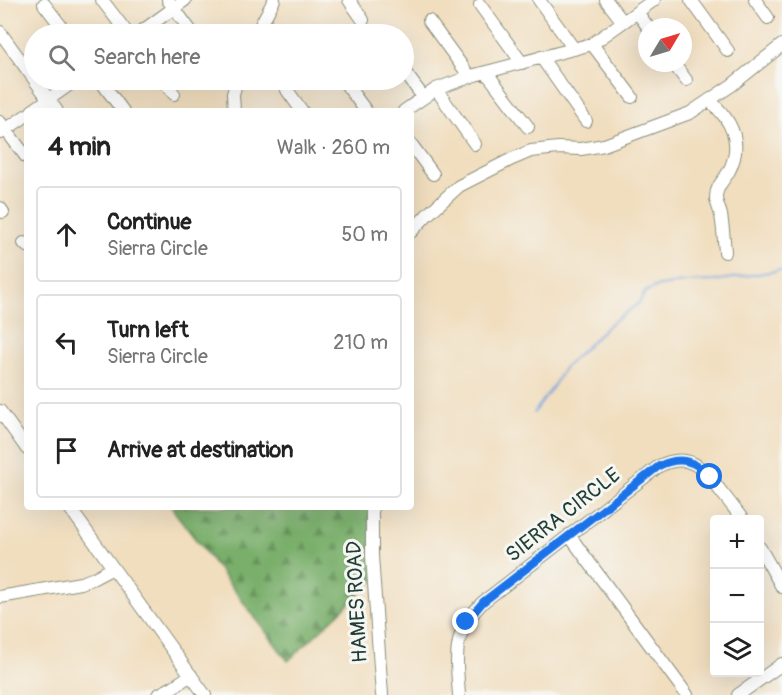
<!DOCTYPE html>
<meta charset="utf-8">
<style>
:root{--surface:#fff;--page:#f6f6f6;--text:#222;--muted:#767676;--line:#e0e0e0}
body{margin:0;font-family:Pangolin,sans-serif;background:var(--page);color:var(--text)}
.controls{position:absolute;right:18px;bottom:18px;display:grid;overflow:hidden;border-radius:6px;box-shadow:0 6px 24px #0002}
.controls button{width:54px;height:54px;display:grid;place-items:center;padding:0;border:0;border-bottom:2px solid var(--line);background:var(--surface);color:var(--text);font:30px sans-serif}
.compass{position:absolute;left:638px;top:18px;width:54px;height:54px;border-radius:50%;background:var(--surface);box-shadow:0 6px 24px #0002;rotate:52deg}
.stop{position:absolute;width:18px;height:18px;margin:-14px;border:4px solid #1a73e8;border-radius:50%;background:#fff}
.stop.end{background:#1a73e8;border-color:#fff;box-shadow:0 2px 6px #0008}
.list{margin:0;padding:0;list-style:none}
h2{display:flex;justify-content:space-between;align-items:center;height:78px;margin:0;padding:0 24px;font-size:26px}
h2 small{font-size:20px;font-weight:400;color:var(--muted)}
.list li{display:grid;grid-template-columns:39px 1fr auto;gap:18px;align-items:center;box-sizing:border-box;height:96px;margin:0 12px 12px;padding:0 12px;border:2px solid var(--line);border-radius:6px}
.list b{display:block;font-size:22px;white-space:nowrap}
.list p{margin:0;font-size:20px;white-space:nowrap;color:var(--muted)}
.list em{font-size:20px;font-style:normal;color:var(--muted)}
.icon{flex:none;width:33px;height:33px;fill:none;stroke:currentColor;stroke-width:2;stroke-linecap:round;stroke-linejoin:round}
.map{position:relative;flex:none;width:782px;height:695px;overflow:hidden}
.search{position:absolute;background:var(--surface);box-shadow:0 6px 24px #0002;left:24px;top:24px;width:390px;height:66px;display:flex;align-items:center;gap:15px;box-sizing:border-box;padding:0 21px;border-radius:33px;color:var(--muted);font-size:22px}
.panel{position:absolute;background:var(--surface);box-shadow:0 6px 24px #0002;left:24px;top:108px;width:390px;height:402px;border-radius:6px}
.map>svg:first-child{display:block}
.forest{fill:url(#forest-firs);stroke:#4c7650;stroke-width:1.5}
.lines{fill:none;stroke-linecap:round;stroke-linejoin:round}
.stream{stroke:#6fa1da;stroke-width:2}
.minor-casing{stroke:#888e7a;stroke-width:14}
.minor{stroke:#fff;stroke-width:12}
.route{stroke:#1a73e8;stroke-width:8}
.labels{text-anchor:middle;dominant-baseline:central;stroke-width:6;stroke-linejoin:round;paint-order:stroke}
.street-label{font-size:21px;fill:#1f3d34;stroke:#f6f6f2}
</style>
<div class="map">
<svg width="782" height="695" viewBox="0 0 782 695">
<defs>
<pattern id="forest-firs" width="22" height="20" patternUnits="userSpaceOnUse" patternTransform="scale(1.5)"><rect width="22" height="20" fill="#79af6b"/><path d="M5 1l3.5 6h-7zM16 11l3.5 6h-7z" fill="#639059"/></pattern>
</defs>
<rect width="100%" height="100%" fill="#f6f6f2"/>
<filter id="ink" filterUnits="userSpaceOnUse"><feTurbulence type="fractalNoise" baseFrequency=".0167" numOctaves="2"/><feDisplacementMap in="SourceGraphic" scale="12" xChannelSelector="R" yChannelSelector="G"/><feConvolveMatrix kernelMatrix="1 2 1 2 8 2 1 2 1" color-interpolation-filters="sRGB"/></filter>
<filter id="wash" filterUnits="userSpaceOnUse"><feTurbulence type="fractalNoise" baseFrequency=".008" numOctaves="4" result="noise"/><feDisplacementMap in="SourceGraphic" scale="24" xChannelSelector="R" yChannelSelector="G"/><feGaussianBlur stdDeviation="1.35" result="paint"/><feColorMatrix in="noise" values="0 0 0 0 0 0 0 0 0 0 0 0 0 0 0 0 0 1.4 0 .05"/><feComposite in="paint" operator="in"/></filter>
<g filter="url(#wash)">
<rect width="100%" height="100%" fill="#f1debf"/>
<path class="forest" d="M171 507H372L376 578 288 661Z"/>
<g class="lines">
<path class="stream" d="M534 413 554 385 564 368 610 324 639 303 645 292 655 287 684 282 714 281 782 270"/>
</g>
</g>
<g filter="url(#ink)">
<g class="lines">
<defs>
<path id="minor" d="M102 0 128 34
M168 0 193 34
M349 0 363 20
M539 0 574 49
M606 0 623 22
M691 0 728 51
M755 0 768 18
M44 4 67 34
M480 5 522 63
M637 12 648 27
M429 21 470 77
M0 32 57 111
M138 34 185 0
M256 34 274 0
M592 44 632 97
M541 57 586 121
M673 63 686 80
M404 71 423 97
M486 72 528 127
M100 80 123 111
M163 80 174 94
M343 80 366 111
M436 89 475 144
M287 90 302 111
M709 100C732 120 744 144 728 173 723 181 716 187 716 197 716 203 720 210 721 215 723 227 724 240 725 252
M32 111 76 80
M234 111 233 94 237 80
M404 111 436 89 475 75 592 44 654 0
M0 122 27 158
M1 133 27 115
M411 144 433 174
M0 208 3 212
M411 232 427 215 459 186 512 159 531 151 558 148 581 149 604 145 690 113 732 85 782 45
M24 243 27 246
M0 411 27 449
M69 507 205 695
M372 507V556L382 695
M569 535 687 695
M760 548 782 587
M0 597 81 583 92 579 113 568
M158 695 173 687 191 675
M459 695C456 654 452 633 483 602L659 466C688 452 702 466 719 489 727 499 735 509 743 520
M738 695 782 664"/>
</defs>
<use href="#minor" class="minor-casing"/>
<use href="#minor" class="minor"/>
</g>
</g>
<g class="lines" filter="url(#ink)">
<path class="route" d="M466 622 483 602 659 466C680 456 695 460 710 477"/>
</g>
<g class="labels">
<g class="street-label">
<text transform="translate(563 515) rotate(-38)">SIERRA CIRCLE</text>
<text transform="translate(357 602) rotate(-93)">HAMES ROAD</text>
</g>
</g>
</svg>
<div class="controls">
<button>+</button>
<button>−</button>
<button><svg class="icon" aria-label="layers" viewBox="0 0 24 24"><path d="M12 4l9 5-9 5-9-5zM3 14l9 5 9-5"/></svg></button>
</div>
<svg class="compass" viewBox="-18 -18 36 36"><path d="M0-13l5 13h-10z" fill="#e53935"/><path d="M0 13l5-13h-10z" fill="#767676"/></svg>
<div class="stop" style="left:710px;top:477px"></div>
<div class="stop end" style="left:466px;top:622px"></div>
<div class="search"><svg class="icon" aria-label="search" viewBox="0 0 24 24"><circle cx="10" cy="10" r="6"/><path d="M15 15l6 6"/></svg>Search here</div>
<section class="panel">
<h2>4 min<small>Walk · 260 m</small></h2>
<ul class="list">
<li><svg class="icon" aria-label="ahead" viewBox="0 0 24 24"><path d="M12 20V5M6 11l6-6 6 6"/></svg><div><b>Continue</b><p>Sierra Circle</p></div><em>50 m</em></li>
<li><svg class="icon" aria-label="left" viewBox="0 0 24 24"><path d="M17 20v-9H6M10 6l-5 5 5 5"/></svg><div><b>Turn left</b><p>Sierra Circle</p></div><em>210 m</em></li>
<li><svg class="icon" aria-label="arrive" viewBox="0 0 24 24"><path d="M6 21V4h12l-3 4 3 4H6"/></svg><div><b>Arrive at destination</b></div></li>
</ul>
</section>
</div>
